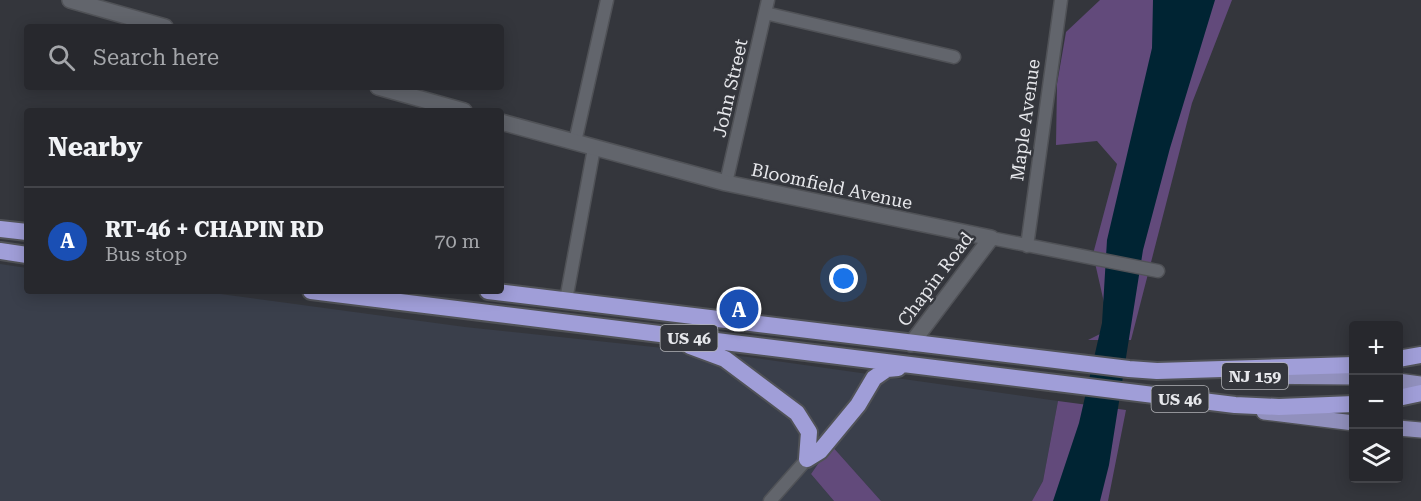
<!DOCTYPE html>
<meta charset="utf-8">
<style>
:root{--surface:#27282d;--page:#333439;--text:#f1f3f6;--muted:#a4a6aa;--line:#434449;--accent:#1a73e8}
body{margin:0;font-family:"Roboto Serif",serif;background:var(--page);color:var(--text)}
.controls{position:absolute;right:18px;bottom:18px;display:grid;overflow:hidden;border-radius:6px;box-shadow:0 3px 15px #0003}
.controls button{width:54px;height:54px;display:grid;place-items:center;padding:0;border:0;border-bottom:2px solid var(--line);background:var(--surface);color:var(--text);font:30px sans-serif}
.you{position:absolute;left:844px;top:279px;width:21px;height:21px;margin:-15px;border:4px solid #fff;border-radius:50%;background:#1a73e8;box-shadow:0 0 0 9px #1a73e833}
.badge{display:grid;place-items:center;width:39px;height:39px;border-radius:50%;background:var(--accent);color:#fff;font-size:20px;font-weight:700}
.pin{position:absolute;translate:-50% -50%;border:3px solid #fff;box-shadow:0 2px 6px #0006}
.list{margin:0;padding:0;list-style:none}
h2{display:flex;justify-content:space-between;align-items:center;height:78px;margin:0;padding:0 24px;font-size:26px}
h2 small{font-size:20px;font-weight:400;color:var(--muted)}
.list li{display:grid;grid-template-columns:39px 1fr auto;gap:18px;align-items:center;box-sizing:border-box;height:108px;padding:0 24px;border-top:2px solid var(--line)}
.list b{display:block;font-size:22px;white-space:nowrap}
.list p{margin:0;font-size:20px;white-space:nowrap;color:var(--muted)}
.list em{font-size:20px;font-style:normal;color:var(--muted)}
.icon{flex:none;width:33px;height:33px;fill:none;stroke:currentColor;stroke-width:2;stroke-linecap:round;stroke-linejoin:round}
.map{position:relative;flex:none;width:1421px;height:501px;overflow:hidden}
.search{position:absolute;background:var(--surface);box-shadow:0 3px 15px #0003;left:24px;top:24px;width:480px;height:66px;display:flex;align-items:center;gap:15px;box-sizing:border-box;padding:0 21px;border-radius:6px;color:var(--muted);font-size:22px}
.panel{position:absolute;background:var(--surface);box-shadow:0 3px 15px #0003;left:24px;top:108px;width:480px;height:186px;border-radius:6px}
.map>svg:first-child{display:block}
.built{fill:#3a3f4b}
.green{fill:#624a7b}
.water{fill:#002433}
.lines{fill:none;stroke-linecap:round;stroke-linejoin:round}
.minor-casing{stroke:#505257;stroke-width:15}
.tertiary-casing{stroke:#505257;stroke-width:18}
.primary-casing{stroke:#505257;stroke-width:18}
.trunk-casing{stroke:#505257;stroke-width:20}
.minor{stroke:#62656c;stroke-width:12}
.tertiary{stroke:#62656c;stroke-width:15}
.primary{stroke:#9190bd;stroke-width:15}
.trunk{stroke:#a09ed8;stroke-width:16}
.labels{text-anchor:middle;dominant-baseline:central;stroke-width:5;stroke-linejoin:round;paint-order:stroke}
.shield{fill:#34363c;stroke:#b1b2b6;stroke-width:1.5}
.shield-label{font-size:16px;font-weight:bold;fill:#e6e7eb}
.street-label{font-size:18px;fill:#e6e7eb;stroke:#34363c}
</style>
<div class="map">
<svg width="1421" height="501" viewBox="0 0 1421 501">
<rect width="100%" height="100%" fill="#34363c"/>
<path class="built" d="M0 264 27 268V291H198L465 327 748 357 1058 401 1043 481 1032 501H881L831 445 811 474 834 501H0Z"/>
<path class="green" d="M1100 0H1232L1192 103 1131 340H1088L1110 329 1093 254 1117 164 1097 141 1056 145 1057 84 1066 32Z
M1058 401 1126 410 1108 501H1032L1043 481Z
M831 445 881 501H834L811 474Z"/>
<path class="water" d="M1153 0H1215L1170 148 1143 250 1109 465 1100 501H1053L1079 423 1102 323 1107 240 1152 48Z"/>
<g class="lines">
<defs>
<path id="minor" d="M765 13 954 57
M575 142 607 0
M726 183 768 0
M991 238 1158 271
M1027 246 1061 0
M566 300 594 148
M770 501 807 459"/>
<path id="tertiary" d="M70 0 165 27
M378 87 464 111
M501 122 726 183 991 238 911 344"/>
<path id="primary" d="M1249 376 1354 377
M1398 381 1421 384
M1264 412 1354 423
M1398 428 1421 430"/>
<path id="trunk" d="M0 229 27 232
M0 251 27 255
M311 291 1235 405 1279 407 1354 404
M488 291 1129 369 1157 371 1354 365
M690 346 725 359 797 413 809 432 807 459
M1398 359 1421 355
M1398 398 1421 393
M807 459 820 451 858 405 874 378 887 369 898 368"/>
</defs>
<use href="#minor" class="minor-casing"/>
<use href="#tertiary" class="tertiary-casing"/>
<use href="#primary" class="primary-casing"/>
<use href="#trunk" class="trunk-casing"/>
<use href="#minor" class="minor"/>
<use href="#tertiary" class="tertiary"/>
<use href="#primary" class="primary"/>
<use href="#trunk" class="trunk"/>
</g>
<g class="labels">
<g class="shield">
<rect x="660.5" y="325" width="57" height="26" rx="4.5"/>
<rect x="1222" y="363" width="66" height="26" rx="4.5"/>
<rect x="1151.5" y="386" width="57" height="26" rx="4.5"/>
</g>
<g class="shield-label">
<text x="689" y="338">US 46</text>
<text x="1255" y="376">NJ 159</text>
<text x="1180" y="399">US 46</text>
</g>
<g class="street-label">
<text transform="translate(730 88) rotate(-77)">John Street</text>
<text transform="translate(1025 120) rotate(-82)">Maple Avenue</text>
<text transform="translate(832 186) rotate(12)">Bloomfield Avenue</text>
<text transform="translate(935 279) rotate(-53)">Chapin Road</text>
</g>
</g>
</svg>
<div class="controls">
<button>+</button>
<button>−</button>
<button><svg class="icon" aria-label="layers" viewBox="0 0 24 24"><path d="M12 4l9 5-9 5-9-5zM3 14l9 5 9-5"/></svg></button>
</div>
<div class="you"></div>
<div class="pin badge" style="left:739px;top:309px;background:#1a4fb4">A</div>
<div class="search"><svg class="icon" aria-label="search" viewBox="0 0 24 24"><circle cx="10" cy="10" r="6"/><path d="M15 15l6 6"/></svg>Search here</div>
<section class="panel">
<h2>Nearby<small></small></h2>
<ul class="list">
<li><span class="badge" style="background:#1a4fb4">A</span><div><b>RT-46 + CHAPIN RD</b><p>Bus stop</p></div><em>70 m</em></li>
</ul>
</section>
</div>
